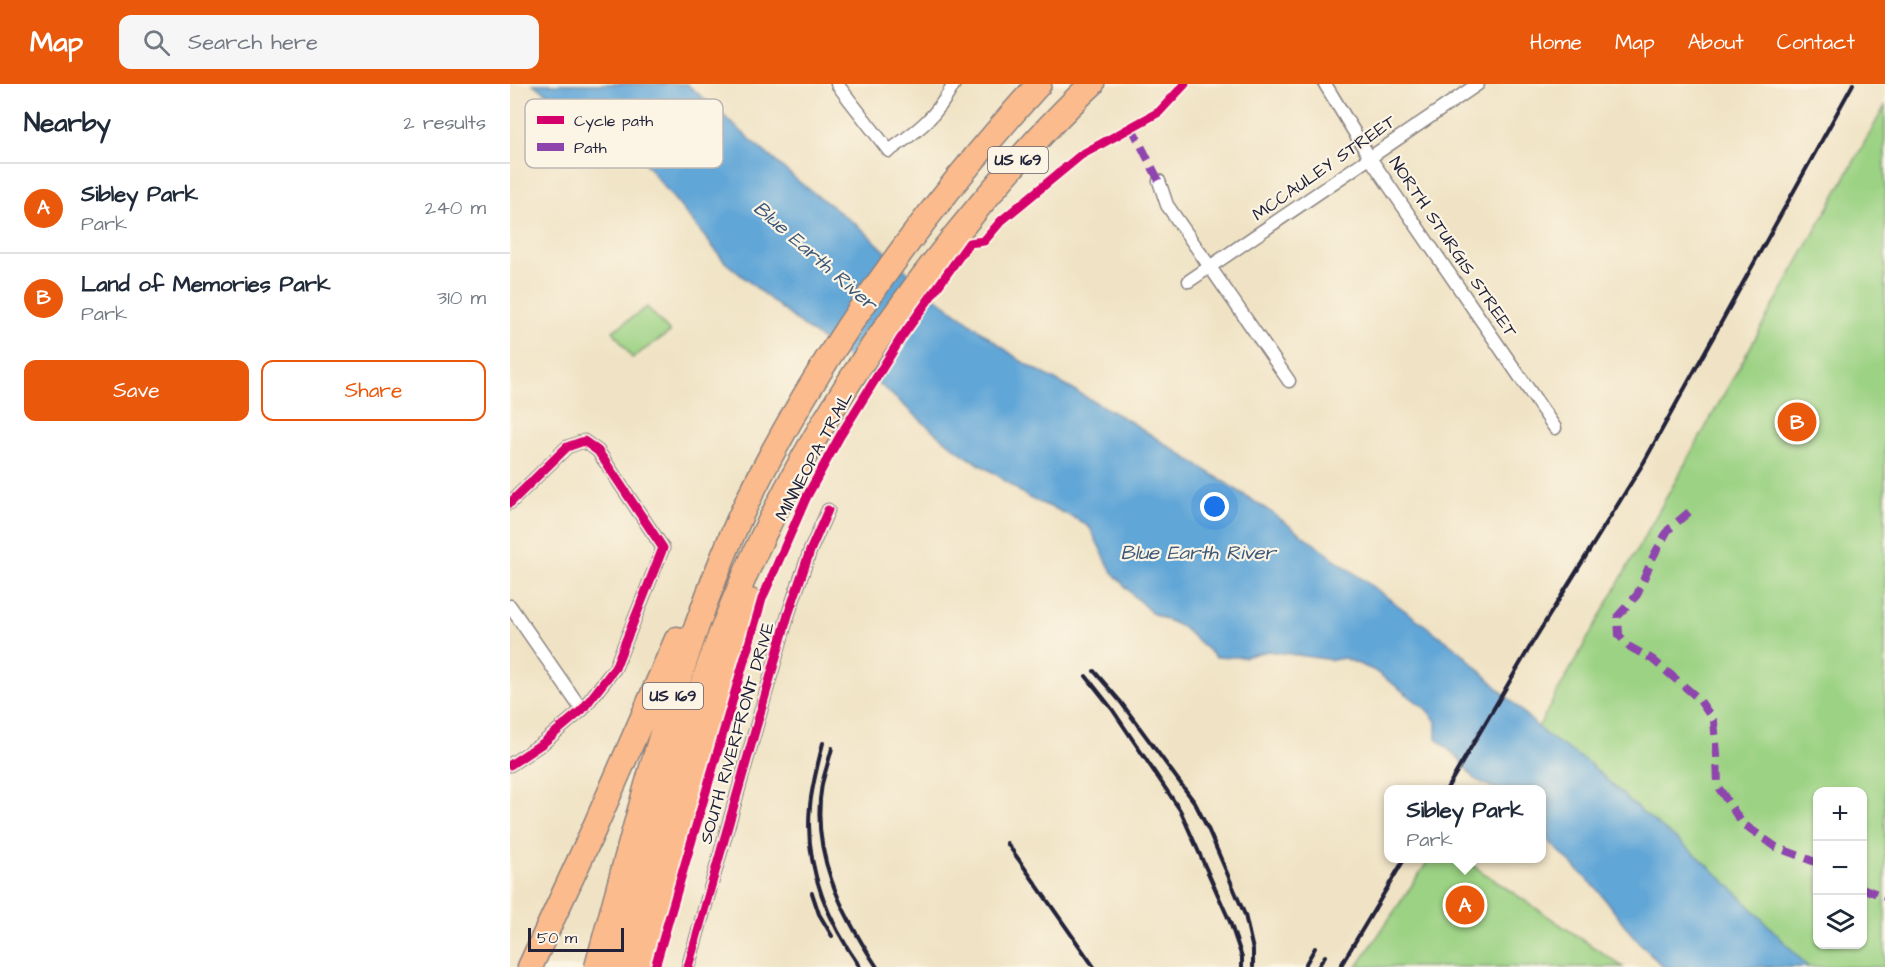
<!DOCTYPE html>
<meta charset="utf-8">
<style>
:root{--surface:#fff;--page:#f6f6f7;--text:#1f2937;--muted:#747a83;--line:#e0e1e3;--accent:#ea580c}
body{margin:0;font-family:"Architects Daughter",sans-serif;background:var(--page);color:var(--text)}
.controls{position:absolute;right:18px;bottom:18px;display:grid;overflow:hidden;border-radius:12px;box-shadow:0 2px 4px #0004}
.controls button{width:54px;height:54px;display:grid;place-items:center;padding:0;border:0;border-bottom:2px solid var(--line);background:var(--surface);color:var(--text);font:30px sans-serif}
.scale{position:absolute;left:18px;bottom:15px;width:96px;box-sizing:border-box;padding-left:6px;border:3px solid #22223b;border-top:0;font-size:16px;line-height:21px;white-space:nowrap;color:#22223b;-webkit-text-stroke:4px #fcf5e5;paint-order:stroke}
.you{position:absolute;left:705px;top:423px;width:21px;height:21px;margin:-15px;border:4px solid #fff;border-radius:50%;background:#1a73e8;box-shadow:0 0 0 9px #1a73e833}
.badge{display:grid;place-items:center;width:39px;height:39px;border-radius:50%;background:var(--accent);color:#fff;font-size:20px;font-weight:700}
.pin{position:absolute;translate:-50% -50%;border:3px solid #fff;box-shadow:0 2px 6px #0006}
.popup{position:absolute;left:874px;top:701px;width:162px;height:78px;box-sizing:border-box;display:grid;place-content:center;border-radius:12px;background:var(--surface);filter:drop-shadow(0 2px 4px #0005);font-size:20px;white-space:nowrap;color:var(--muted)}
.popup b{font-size:22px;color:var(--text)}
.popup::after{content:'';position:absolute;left:50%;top:100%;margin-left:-12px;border:12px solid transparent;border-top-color:var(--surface)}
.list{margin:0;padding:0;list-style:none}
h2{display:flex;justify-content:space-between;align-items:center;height:78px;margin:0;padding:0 24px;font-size:26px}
h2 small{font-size:20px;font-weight:400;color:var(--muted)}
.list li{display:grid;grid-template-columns:39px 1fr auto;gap:18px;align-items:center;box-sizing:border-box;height:90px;padding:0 24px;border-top:2px solid var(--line)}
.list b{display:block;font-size:22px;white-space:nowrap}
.list p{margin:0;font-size:20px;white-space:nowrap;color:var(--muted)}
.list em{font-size:20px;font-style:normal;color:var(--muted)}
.actions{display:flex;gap:12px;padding:18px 24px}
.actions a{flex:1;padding:14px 0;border:2px solid var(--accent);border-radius:12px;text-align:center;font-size:21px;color:var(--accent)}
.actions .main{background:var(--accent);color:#fff}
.icon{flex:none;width:33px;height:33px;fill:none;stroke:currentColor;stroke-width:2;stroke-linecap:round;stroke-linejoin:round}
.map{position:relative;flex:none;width:1375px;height:883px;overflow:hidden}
header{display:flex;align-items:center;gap:36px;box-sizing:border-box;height:84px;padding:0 30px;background:var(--accent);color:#fff}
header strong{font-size:28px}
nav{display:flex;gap:33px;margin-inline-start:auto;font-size:21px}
.search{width:420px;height:54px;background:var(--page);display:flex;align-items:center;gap:15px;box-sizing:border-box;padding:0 21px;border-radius:12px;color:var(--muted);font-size:22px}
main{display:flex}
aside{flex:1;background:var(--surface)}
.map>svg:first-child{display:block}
.green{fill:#9bd283;stroke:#5e7a5f;stroke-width:1.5;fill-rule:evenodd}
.water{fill:#61a6d7;stroke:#426489;stroke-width:1.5}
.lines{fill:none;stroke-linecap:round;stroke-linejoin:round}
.street-casing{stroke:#898280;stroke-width:15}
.highway-casing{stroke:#898280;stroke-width:27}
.street{stroke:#fff;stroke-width:12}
.highway{stroke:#fbbb8c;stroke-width:24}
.rail{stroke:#22223b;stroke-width:4}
.quiet{stroke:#8e44ad;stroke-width:8;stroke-dasharray:15 8;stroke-linecap:butt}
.cycleway-casing{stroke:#fcf5e5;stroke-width:13}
.cycleway{stroke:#d6006c;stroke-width:9}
.labels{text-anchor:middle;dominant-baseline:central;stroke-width:4.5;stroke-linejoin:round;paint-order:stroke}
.shield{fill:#fcf5e5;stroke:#63616e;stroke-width:1.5}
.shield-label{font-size:16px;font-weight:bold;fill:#22223b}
.street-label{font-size:18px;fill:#22223b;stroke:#fcf5e5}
.water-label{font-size:20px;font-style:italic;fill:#3b5779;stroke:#fcf5e5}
.key{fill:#fcf5e5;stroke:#bbb6b2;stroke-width:1.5}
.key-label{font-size:16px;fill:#22223b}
</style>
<header>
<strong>Map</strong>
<div class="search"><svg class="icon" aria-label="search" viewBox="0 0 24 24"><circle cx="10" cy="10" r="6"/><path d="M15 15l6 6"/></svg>Search here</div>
<nav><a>Home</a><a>Map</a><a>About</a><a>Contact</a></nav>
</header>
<main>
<aside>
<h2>Nearby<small>2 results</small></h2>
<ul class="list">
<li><span class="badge">A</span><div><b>Sibley Park</b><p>Park</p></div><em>240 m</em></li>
<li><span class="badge">B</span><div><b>Land of Memories Park</b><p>Park</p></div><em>310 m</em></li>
</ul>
<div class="actions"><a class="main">Save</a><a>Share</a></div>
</aside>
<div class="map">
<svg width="1375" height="883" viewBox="0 0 1375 883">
<rect width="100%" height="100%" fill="#fcf5e5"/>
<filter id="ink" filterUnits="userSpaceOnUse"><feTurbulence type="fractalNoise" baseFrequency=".0167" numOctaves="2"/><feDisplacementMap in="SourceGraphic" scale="12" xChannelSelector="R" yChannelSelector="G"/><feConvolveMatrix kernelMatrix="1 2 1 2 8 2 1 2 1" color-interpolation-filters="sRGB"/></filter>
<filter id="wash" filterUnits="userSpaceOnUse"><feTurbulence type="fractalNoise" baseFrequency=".008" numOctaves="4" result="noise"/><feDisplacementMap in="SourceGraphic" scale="24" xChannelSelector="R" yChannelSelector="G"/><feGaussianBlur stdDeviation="1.35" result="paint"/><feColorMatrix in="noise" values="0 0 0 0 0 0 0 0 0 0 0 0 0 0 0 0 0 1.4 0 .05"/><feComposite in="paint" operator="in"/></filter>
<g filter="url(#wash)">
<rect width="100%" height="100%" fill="#f0e3c5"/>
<path class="green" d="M1375 22V883H1277L1022 654ZM1308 708H1352V860H1308Z
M137 223 160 248 122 274 103 247Z
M920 774 953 775 1113 883H847Z"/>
<path class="water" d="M23 0H177L288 97 352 145 416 206 511 277 621 338 761 428 950 567 1035 650 1080 680 1133 729 1189 773 1229 811 1298 883H1153L1124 853 1086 804 1032 750V706L985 705 964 695 949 675 926 654V637L916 625 883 600 863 586 834 574 823 576 758 567 734 573H706L672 543 642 529 624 512 602 488 580 444 570 437 548 426 519 414 484 389 454 371 422 346 348 281 293 242 215 178 127 69Z"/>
</g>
<g filter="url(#ink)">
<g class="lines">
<defs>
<path id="street" d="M327 0 379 67C410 45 426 33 444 0
M815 0 860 74 1045 344
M649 97 657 121 779 297
M679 197 968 0
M0 419 57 363 74 357 88 367 153 464 105 584 72 626 33 659 0 681
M0 522 72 626
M178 883 278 531 300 467 318 426"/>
<path id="highway" d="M20 883 83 747 167 555
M87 883C129 731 166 577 230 433 249 392 271 352 294 313 362 199 440 98 529 0
M111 883C145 760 175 635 224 517 283 373 371 239 471 120 506 78 542 37 582 0
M133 883 215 595 240 517"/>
</defs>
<use href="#street" class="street-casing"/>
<use href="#highway" class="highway-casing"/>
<use href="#street" class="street"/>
<use href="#highway" class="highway"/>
<path class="rail" d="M584 587 610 617 685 719 699 747 735 831 743 866V883
M576 592 602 625 670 726 720 838 732 873V883
M313 659C308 680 302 701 300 722 294 781 317 836 350 883
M322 664C319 676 315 688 312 700 300 767 331 829 367 883
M936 706 1021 561 1134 378 1343 0
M497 759 584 883
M302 809 309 830 322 852
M794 883 805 864
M808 883 815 872
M830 883 895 774"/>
<path class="quiet" d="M621 42 649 97
M1179 428 1158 446 1143 473 1127 511 1108 532 1109 551 1118 562 1142 575 1188 614 1204 637 1207 670 1208 703 1232 739 1266 763 1308 779
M1352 804 1375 813"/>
<defs>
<path id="cycleway" d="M0 419 57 363 74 357 88 367 153 464 105 584 72 626 33 659 0 681
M145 883 252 515 297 412 330 352 391 254 459 159 474 157 491 137 571 71 649 28 675 0
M178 883 278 531 300 467 318 426"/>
</defs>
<use href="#cycleway" class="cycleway-casing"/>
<use href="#cycleway" class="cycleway"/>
</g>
</g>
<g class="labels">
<g class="shield">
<rect x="478" y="63" width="60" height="26" rx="4.5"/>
<rect x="133" y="599" width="60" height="26" rx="4.5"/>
</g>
<g class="shield-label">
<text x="508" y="76">US 169</text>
<text x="163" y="612">US 169</text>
</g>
<g class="street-label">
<text transform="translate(814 84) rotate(-35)">MCCAULEY STREET</text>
<text transform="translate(943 163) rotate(56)">NORTH STURGIS STREET</text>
<text transform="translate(304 372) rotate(-62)">MINNEOPA TRAIL</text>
<text transform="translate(227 649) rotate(-74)">SOUTH RIVERFRONT DRIVE</text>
</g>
<g class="water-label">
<text transform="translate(305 172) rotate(41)">Blue Earth River</text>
<text x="688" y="469">Blue Earth River</text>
</g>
</g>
<rect x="15" y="15" width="198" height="69" rx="9" class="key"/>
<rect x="27" y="32" width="27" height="8" fill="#d6006c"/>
<rect x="27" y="59" width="27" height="8" fill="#8e44ad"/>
<g class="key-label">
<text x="64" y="42">Cycle path</text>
<text x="64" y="69">Path</text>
</g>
</svg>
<div class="controls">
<button>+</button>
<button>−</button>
<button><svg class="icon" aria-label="layers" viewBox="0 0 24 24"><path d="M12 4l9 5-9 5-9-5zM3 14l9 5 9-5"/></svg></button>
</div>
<div class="scale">50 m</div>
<div class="you"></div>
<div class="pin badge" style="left:955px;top:821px">A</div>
<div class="popup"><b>Sibley Park</b>Park</div>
<div class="pin badge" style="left:1287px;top:338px">B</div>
</div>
</main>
